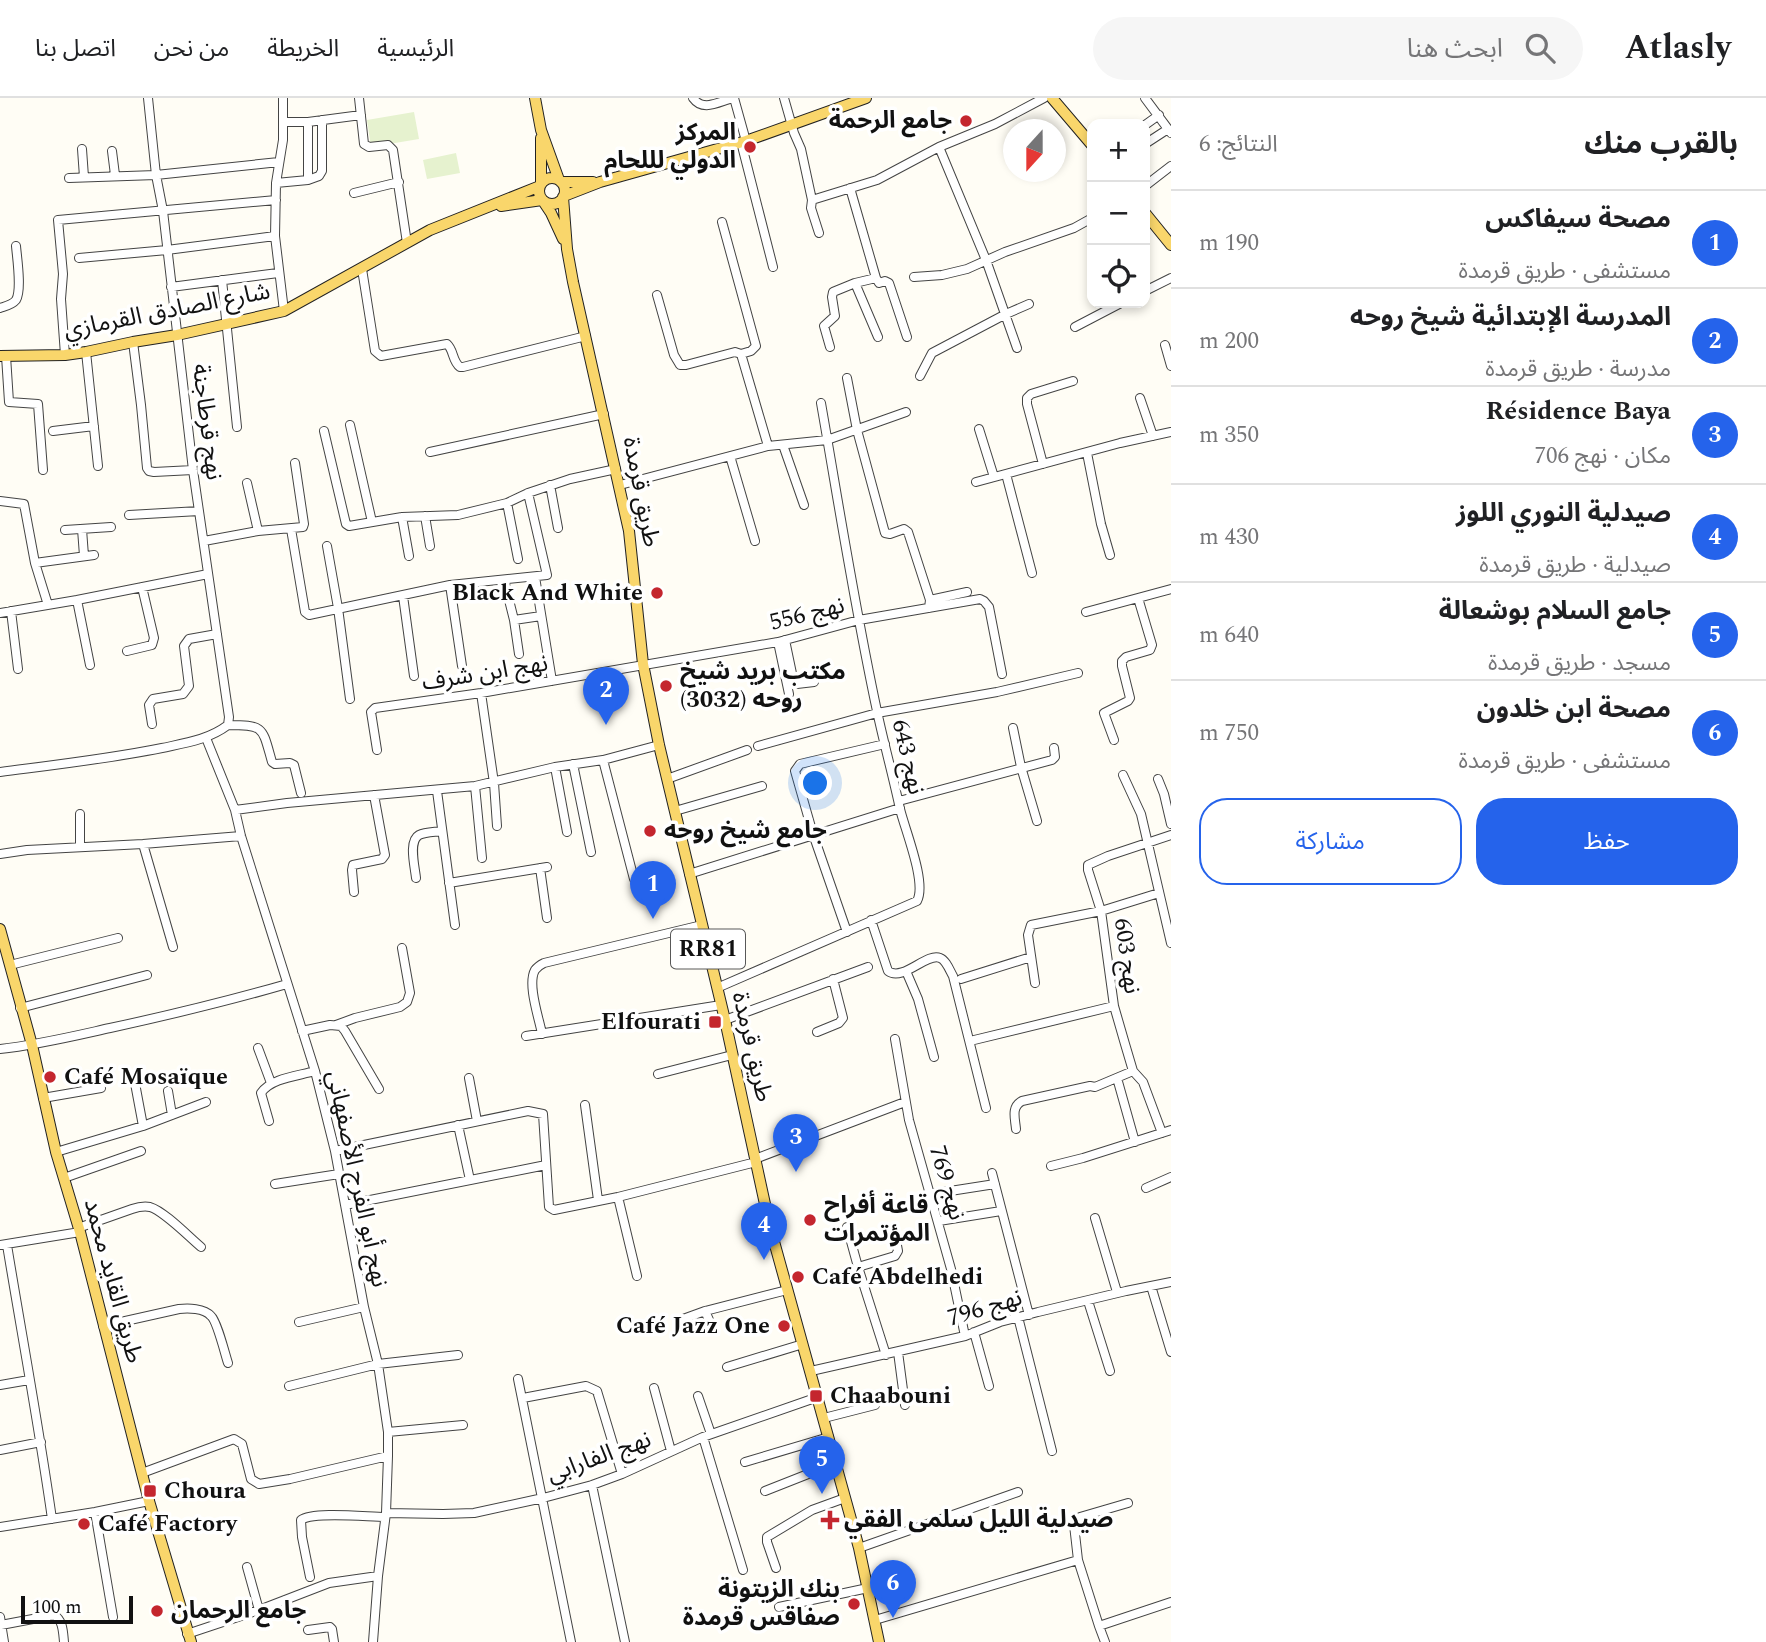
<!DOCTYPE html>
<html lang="ar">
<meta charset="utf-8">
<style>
:root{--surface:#fff;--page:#f6f6f6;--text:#202124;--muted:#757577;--line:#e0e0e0;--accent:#2563eb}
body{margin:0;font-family:Spectral,"Noto Sans Arabic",serif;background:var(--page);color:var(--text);direction:rtl}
.controls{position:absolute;right:21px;top:21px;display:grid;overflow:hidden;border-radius:14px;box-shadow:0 4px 10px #0003}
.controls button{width:63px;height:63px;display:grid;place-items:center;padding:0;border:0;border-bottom:2px solid var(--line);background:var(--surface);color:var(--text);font:35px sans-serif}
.compass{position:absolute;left:1003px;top:21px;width:63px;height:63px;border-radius:50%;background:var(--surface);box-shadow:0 4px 10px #0003;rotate:201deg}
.scale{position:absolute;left:21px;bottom:18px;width:112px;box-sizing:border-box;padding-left:7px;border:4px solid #111;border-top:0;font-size:19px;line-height:24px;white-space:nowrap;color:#111;-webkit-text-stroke:5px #fff;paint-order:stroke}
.you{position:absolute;left:816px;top:686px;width:24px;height:24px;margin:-18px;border:5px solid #fff;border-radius:50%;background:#1a73e8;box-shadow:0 0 0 10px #1a73e833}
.badge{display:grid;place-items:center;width:46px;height:46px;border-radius:50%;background:var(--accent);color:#fff;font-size:23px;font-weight:700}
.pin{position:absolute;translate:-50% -58px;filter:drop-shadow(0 2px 4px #0008)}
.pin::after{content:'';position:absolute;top:37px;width:24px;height:21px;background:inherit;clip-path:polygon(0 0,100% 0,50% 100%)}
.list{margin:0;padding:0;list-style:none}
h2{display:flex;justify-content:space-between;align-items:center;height:91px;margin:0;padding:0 28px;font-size:30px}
h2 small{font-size:23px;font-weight:400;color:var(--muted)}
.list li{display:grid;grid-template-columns:46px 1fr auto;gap:21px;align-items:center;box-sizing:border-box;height:98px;padding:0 28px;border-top:2px solid var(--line)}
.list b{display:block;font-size:26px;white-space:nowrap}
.list p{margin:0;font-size:23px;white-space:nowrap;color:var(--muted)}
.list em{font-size:23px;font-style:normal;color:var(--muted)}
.actions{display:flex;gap:14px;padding:21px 28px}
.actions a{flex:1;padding:16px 0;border:2px solid var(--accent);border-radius:28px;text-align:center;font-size:24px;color:var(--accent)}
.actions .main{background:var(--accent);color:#fff}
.icon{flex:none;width:38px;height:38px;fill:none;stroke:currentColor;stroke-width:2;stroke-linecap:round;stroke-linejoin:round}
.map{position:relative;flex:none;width:1171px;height:1544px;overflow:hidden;direction:ltr}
header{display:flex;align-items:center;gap:42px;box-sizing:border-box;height:98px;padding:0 35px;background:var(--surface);border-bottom:2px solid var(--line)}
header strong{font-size:33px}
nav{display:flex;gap:38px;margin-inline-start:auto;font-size:24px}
.search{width:490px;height:63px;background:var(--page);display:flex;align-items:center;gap:18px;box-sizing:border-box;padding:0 24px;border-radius:38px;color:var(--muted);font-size:26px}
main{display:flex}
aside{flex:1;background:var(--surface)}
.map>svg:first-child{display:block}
.pitch{fill:#e6f2cf}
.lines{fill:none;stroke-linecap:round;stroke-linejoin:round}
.minor-casing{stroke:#444;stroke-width:10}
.major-casing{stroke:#222;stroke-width:12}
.minor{stroke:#fff;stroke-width:8}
.major{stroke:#f9d66b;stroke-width:10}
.poi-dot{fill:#c4262e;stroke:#fff;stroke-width:2.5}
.labels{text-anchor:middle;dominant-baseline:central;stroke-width:7;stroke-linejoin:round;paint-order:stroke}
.shield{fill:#fff;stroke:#585858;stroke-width:2}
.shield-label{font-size:23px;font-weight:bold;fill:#111}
.poi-label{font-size:24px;font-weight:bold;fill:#111;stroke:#fff;text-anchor:start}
.street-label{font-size:24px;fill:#111;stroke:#fff}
</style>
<header>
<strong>Atlasly</strong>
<div class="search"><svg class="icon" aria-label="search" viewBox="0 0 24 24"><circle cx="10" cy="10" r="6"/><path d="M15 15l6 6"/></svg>ابحث هنا</div>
<nav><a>الرئيسية</a><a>الخريطة</a><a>من نحن</a><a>اتصل بنا</a></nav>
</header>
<main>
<aside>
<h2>بالقرب منك<small>النتائج: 6</small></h2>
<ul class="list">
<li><span class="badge">1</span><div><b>مصحة سيفاكس</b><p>مستشفى · طريق قرمدة</p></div><em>190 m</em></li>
<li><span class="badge">2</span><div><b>المدرسة الإبتدائية شيخ روحه</b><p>مدرسة · طريق قرمدة</p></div><em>200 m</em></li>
<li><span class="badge">3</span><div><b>Résidence Baya</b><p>مكان · نهج 706</p></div><em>350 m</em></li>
<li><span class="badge">4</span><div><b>صيدلية النوري اللوز</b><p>صيدلية · طريق قرمدة</p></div><em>430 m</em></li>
<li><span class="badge">5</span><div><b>جامع السلام بوشعالة</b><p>مسجد · طريق قرمدة</p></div><em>640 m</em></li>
<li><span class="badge">6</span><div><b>مصحة ابن خلدون</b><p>مستشفى · طريق قرمدة</p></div><em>750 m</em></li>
</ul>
<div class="actions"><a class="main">حفظ</a><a>مشاركة</a></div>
</aside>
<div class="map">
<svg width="1171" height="1544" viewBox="0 0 1171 1544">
<rect width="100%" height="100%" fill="#fffdf5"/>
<path class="pitch" d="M414 14 419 41 371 49 367 22Z
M456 55 460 75 427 81 423 62Z"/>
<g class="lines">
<defs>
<path id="minor" d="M283 0V42L276 85 275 138 284 213
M359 0 364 46 369 49 388 47 393 52 407 145
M693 0C703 14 718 4 733 0
M734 0 746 43
M784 0 794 35 801 51 812 102 811 110 819 135
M1145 0 1171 35
M284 24H308L361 17
M1145 27 1159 17
M741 44 773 169
M1145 46 1168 31
M939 49 986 162 1017 250
M82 51 84 79
M112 53 115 77
M69 80 156 77 279 64
M308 82V24
M276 85 308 82 319 78 322 73V22
M1145 88 1171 68
M850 90 876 180 879 185 885 183 889 185 907 239
M354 95 399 84
M812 102 877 82 939 49 995 26 1044 0
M722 124 756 248 751 253 741 256
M79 160 167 152 275 138
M362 171 375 253 381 258 447 246C454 252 452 263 460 269H463L586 238
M914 179 942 177 967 171 1005 154 1074 130 1092 120
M222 182 237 329
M855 185 878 239
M171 189 278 175
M1145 193 1171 180
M657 197 674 257 680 267H686L735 254 741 256 768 348
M0 210C6 208 12 207 16 202 22 192 17 160 16 148
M1075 229 1121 205
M133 244 141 307 147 370 149 373 154 374 193 372
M1165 247 1171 268
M830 249 824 228 835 218 832 199 833 194 855 185 876 180
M86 254 98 368
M65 257 61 201 63 176 58 122 276 102
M6 258 9 304 38 306 43 372
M920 278 932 255 1006 216 1029 206
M847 280 857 332 885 435 890 436 904 431 908 434 930 502 929 510
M1140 300 1153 338
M350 327 372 424
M979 331 994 379
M53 333 94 328
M324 333 346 426 349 428 402 419 458 417 507 405 528 395 570 381 616 371
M783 347 804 407
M430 354 604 316
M1087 355 1101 426 1110 457
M730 358 755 443
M1043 366 1027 306V300L1031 296 1073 283
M1006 376 1032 475
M976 384 1120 345 1171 334
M247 385 258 433
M550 387 558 430
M620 387 768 348 827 342 906 314
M0 403 24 406 35 465 48 507
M507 405 518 461
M129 417 199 413
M425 418 430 448
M402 419 409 458
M82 431 84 458
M291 431 305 514 309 517 450 487 547 477 528 395
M65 432 111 429
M204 443 258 433 303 429 304 426 295 365
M327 448 338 510 350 601
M35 465 94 457
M535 479 552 583
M504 482 514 522 519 556
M450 487 462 568
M403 498 414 578
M77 502 90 567
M930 502 967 494
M11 513 18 571
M1086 514 1171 491
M0 515 77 502 208 476
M514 522 541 518
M785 542 794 585 797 586 814 584
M778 544 789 596
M127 553 152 547 154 540 142 489
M481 595 494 685 497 728
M152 626 149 607 153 601 183 596 189 588 184 548 189 541 217 536
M228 627C265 627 262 629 272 664L275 666 290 665 294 667 301 695
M1013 630 1021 669 1037 723
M206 640 235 712 241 738 315 973 335 1053 364 1209 378 1266 388 1334V1358L386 1415 378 1478 373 1544
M1114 642 1104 615 1128 603 1130 600 1122 568V563L1126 559 1150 552 1152 547 1138 500
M758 648 877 615 997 594 1078 575
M377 652 371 614 375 610 481 595 778 544 859 522 980 501 984 503 989 509 1002 576
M603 662 634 781
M573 666 591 754
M555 669 567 734
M0 674C54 667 108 661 162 650 185 645 208 642 228 627L229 619 193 372 163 113 156 77 148 0
M1123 677 1141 716 1171 845
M667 681 747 652
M1158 681 1164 696 1171 726
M475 688 482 760
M437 693 455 827
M899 703 1052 662 1055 659 1054 650
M235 712 287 705 475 688 555 669 603 662 659 647
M675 713 762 688
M80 716V749
M143 746 173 849
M0 756 27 752 143 746 241 738
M540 770 547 820
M689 776 900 710
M416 780C415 769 408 743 419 737 425 734 435 734 441 733
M449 785 547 769
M354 794 352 772 353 767 382 761 385 757 374 697
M871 822 888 873C903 884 927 854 940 860 946 862 950 873 953 878L986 1010
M847 834 813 736 795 673 800 666 885 646
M10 867 118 840
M906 873 918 901 934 959
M961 881 1031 859
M1035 885 1028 837 1031 827 1101 813 1159 795
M717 890 917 803C927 785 905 732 900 711 893 678 884 646 877 613 855 511 839 408 821 305
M20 910 147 877
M725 922 868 869
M336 927 355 920 400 909 407 904 410 895 402 850
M302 933 330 927 341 928 345 933 379 991
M817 934 839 925 843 920 833 881
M542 936C539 920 527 886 535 872 538 868 540 867 544 865L702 827
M526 938 721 907
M895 941 909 1022 951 1171 965 1238
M970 943 1114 908
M258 950 271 985
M0 951C37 947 74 938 110 930 170 917 228 903 287 886
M658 976 732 957
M134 980 143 1028
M469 980 477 1023
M1117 980 1135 1044
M168 993 172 1017
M43 1000 101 990
M585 1007 598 1102
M269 1023 261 995C271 980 298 978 315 973
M458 1027 470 1082
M1016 1031C1015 1020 1011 1009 1022 1003L1090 988 1095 989 1133 973
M1162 1035 1143 984 1133 973 1125 946 1114 908 1101 813 1088 772V767L1108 758 1171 737
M335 1053 528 1013 543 1016 549 1109 554 1112 618 1099 756 1064
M56 1054 143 1028 206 1004
M755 1061 905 1004
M1051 1068 1083 1060 1171 1032
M992 1075 1029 1217
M64 1080 141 1053
M275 1086 339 1076
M1146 1090 1171 1079
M931 1096 995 1086
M618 1099 637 1178
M345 1107 546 1067
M1095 1120 1117 1194
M939 1123 1001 1113
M847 1129 858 1169 886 1257
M78 1130 132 1111C138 1109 144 1108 150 1109 164 1113 189 1139 201 1149
M0 1147 80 1134
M7 1147C22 1238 39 1329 52 1421
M858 1169 895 1158 898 1153 896 1142
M1151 1188 1171 1254
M1088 1203 1110 1273
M705 1213 714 1233
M1018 1219 1052 1353
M683 1221 705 1213 787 1192
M299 1224 364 1209
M103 1228 179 1211C188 1210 204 1210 211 1218 217 1223 225 1256 228 1265
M974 1234 989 1288
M898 1254 905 1307
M727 1269 803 1246
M811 1273 965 1238 1000 1224 1038 1214 1126 1193 1171 1184
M518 1281 571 1544
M0 1287 29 1282
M289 1288 378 1266 458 1257
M654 1290 671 1353
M698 1298 711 1336
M523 1300 586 1288 597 1293 622 1376
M824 1320 875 1307
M388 1334 463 1327
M703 1339 743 1472
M0 1352 41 1344
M745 1364 829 1339
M142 1375 234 1341 242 1346 251 1381 259 1386 290 1381 388 1358
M592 1387 625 1544
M765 1393 836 1365
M95 1414 113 1519
M386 1415 443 1416 474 1415 543 1400 592 1387 622 1376 703 1339 818 1299
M0 1429 95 1414 149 1403
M859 1450 1018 1394
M247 1469 259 1512
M776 1470 767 1444V1439L812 1412 845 1400
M310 1479 302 1439 301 1422C313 1413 368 1419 385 1419
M779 1509 868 1490
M0 1519 4 1544
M875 1522 1078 1462
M1 1527 54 1517C63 1522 63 1534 64 1544
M1099 1528 1078 1462 1074 1427 1080 1419 1128 1405
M308 1532 330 1529 332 1531 334 1544
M187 1536 259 1512 329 1485 378 1478
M1105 1544 1099 1528 1171 1504"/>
<path id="major" d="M535 0 541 32 559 82
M1052 0 1092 47
M539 93a13 13 0 1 1 26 0a13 13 0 1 1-26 0Z
M561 84H593
M541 86V40
M564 98 600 84 746 43 866 0
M563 99 567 151 573 184 629 433 643 566 659 647 725 922 770 1129 859 1450 879 1544
M543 103 551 115 563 141
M501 108 542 102
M1145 115 1171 147
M0 258 65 257 86 254 133 244 177 237 284 213 430 132 540 88
M0 831 32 947 56 1054 80 1134 149 1403 191 1544"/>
</defs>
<use href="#minor" class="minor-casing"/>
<use href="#major" class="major-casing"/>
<use href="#minor" class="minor"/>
<use href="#major" class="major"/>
</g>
<g class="poi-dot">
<circle cx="966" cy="23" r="7"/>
<circle cx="750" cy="49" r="7"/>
<circle cx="657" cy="495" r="7"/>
<circle cx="666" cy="588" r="7"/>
<circle cx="650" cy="733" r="7"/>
<rect x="708" y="917" width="14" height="14" rx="3.5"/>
<circle cx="50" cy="979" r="7"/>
<circle cx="810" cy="1122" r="7"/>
<circle cx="798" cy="1179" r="7"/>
<circle cx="784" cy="1228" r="7"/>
<rect x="809" y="1291" width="14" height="14" rx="3.5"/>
<rect x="143" y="1386" width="14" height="14" rx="3.5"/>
<path d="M826.5 1411.5h7v7h7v7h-7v7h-7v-7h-7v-7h7z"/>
<circle cx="84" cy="1426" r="7"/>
<circle cx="854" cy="1506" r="7"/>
<circle cx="157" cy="1513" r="7"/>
</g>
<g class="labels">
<rect class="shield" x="671" y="831.5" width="74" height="39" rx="5"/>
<g class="shield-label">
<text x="708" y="851">RR81</text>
</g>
<g class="poi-label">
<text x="952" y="23" text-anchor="end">جامع الرحمة</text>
<text x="736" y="35" text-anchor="end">المركز<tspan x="736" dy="28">الدولي لللحام</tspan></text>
<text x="643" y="495" text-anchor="end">Black And White</text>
<text x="680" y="574">مكتب بريد شيخ<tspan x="680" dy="28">روحه (3032)</tspan></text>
<text x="664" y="733">جامع شيخ روحه</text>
<text x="701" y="924" text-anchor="end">Elfourati</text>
<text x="64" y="979">Café Mosaïque</text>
<text x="824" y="1108">قاعة أفراح<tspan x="824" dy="28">المؤتمرات</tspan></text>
<text x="812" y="1179">Café Abdelhedi</text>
<text x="770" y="1228" text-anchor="end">Café Jazz One</text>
<text x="830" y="1298">Chaabouni</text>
<text x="164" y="1393">Choura</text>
<text x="844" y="1422">صيدلية الليل سلمى الفقي</text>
<text x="98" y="1426">Café Factory</text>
<text x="840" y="1492" text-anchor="end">بنك الزيتونة<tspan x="840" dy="28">صفاقس قرمدة</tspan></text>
<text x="171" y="1513">جامع الرحمان</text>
</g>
<g class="street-label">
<text transform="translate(167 213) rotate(-11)">شارع الصادق القرمازي</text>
<text transform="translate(207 324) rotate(83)">نهج قرطاجنة</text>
<text transform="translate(641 394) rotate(79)">طريق قرمدة</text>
<text transform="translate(807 516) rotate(-14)">نهج 556</text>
<text transform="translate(485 575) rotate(-9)">نهج ابن شرف</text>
<text transform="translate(908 659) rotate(77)">نهج 643</text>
<text transform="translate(1127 858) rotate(82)">نهج 603</text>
<text transform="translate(752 949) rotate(77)">طريق قرمدة</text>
<text transform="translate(357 1081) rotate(78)">نهج أبو الفرج الأصفهاني</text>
<text transform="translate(947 1085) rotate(74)">نهج 769</text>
<text transform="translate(113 1183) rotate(75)">طريق القايد محمد</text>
<text transform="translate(985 1210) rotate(-17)">نهج 796</text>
<text transform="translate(599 1359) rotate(-20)">نهج الفارابي</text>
</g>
</g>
</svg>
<div class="controls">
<button>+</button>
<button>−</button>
<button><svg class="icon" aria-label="locate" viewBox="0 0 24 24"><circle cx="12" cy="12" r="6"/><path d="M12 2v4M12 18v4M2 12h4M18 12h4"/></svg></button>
</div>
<svg class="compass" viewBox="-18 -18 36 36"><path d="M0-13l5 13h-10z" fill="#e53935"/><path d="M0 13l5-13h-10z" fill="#757577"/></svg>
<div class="scale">100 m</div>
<div class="you"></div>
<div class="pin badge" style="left:653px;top:821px">1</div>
<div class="pin badge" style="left:606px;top:627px">2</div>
<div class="pin badge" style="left:796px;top:1074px">3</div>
<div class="pin badge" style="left:764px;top:1162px">4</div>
<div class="pin badge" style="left:822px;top:1396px">5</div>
<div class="pin badge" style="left:893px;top:1520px">6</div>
</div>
</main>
